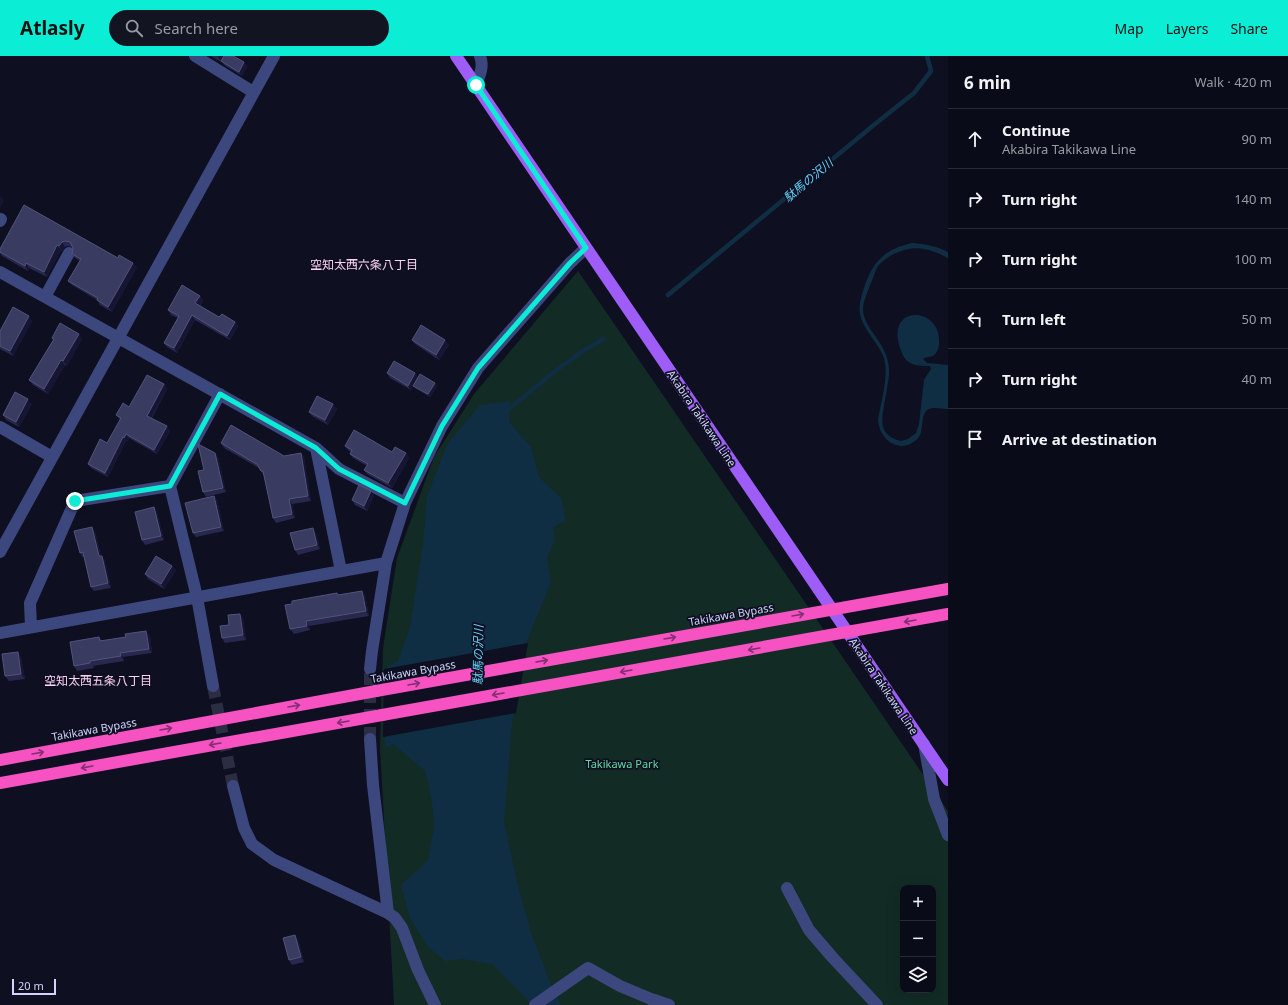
<!DOCTYPE html>
<meta charset="utf-8">
<style>
:root{--surface:#0a0b19;--page:#131422;--text:#f1f3f6;--muted:#999ba2;--line:#2a2b38;--accent:#0cedd6}
body{margin:0;font-family:"Noto Sans","Noto Sans JP",sans-serif;background:var(--page);color:var(--text)}
.controls{position:absolute;right:12px;bottom:12px;display:grid;overflow:hidden;border-radius:8px;box-shadow:0 4px 16px #0002}
.controls button{width:36px;height:36px;display:grid;place-items:center;padding:0;border:0;border-bottom:1px solid var(--line);background:var(--surface);color:var(--text);font:20px sans-serif}
.scale{position:absolute;left:12px;bottom:10px;width:44px;box-sizing:border-box;padding-left:4px;border:2px solid #d1d5fd;border-top:0;font-size:11px;line-height:14px;white-space:nowrap;color:#d1d5fd;-webkit-text-stroke:3px #0e0f21;paint-order:stroke}
.stop{position:absolute;width:12px;height:12px;margin:-9px;border:3px solid #0cedd6;border-radius:50%;background:#fff}
.stop.end{background:#0cedd6;border-color:#fff;box-shadow:0 1px 4px #0008}
.list{margin:0;padding:0;list-style:none}
h2{display:flex;justify-content:space-between;align-items:center;height:52px;margin:0;padding:0 16px;font-size:17px}
h2 small{font-size:13px;font-weight:400;color:var(--muted)}
.list li{display:grid;grid-template-columns:26px 1fr auto;gap:12px;align-items:center;box-sizing:border-box;height:60px;padding:0 16px;border-top:1px solid var(--line)}
.list b{display:block;font-size:15px;white-space:nowrap}
.list p{margin:0;font-size:13px;white-space:nowrap;color:var(--muted)}
.list em{font-size:13px;font-style:normal;color:var(--muted)}
.icon{flex:none;width:22px;height:22px;fill:none;stroke:currentColor;stroke-width:2;stroke-linecap:round;stroke-linejoin:round}
.map{position:relative;flex:none;width:948px;height:949px;overflow:hidden}
header{display:flex;align-items:center;gap:24px;box-sizing:border-box;height:56px;padding:0 20px;background:var(--accent);color:#111}
header strong{font-size:19px}
nav{display:flex;gap:22px;margin-inline-start:auto;font-size:14px}
.search{width:280px;height:36px;background:var(--page);display:flex;align-items:center;gap:10px;box-sizing:border-box;padding:0 14px;border-radius:22px;color:var(--muted);font-size:15px}
main{display:flex}
aside{flex:1;background:var(--surface)}
.map>svg:first-child{display:block}
.green{fill:#122b25;fill-rule:evenodd}
.water{fill:#102e43}
.pier{fill:#0e0f21}
.lines{fill:none;stroke-linecap:round;stroke-linejoin:round}
.stream{stroke:#102e43;stroke-width:4.5}
.minor-tunnel{stroke:#2b2d42;stroke-width:12;stroke-dasharray:12 6;stroke-linecap:butt}
.minor{stroke:#3c477e;stroke-width:12}
.major{stroke:#9e5df7;stroke-width:12}
.highway{stroke:#f652c2;stroke-width:12}
.highway-bridge{stroke:#f652c2;stroke-width:12}
.wall{fill:#28284e}
.shaded-wall{fill:#161634}
.building{fill:#3a3b61;stroke:#525379}
.oneway{stroke:#823072}
.route{stroke:#0cedd6;stroke-width:5}
.labels{text-anchor:middle;dominant-baseline:central;stroke-width:3.5;stroke-linejoin:round;paint-order:stroke}
.street-label{font-size:11px;fill:#d1d5fd;stroke:#0e0f21}
.park-label{font-size:11px;fill:#61d9a2;stroke:#0e0f21}
.water-label{font-size:12px;font-style:italic;fill:#64d1f7;stroke:#0e0f21}
.neighbourhood-label{font-size:12px;fill:#fdd2f6;stroke:#0e0f21}
</style>
<header>
<strong>Atlasly</strong>
<div class="search"><svg class="icon" aria-label="search" viewBox="0 0 24 24"><circle cx="10" cy="10" r="6"/><path d="M15 15l6 6"/></svg>Search here</div>
<nav><a>Map</a><a>Layers</a><a>Share</a></nav>
</header>
<main>
<div class="map">
<svg width="948" height="949" viewBox="0 0 948 949">
<rect width="100%" height="100%" fill="#0e0f21"/>
<path class="green" d="M578 215 948 755V949H394L380 691 383 592 397 502 434 401 474 338ZM903 832H933V934H903Z"/>
<path class="water" d="M912 187C926 188 936 190 948 196V202C927 191 912 188 890 200 886 203 881 206 878 210 875 215 873 223 870 229 868 236 863 245 863 253 863 274 890 288 889 316 889 329 880 361 883 371 886 380 893 383 901 385L908 383 916 377 919 368 924 324 931 313 930 310C918 310 907 310 902 297 881 248 940 249 939 285 939 289 939 293 936 297 933 302 927 300 923 303L927 307 948 309V353C942 353 932 350 927 354 920 361 924 373 919 381 903 400 879 386 878 363 881 346 889 320 884 302 879 288 866 277 861 262 858 253 860 245 863 235 872 207 882 194 912 187Z
M510 345 509 366 531 391 539 421 561 442 566 465 553 471 555 485 547 501 551 526 527 585 512 667 504 765 517 826 532 880 552 931 561 949H532L492 908 463 903 445 905 428 891 410 862 401 829 428 804 434 772 432 746 425 715 393 688 385 692 386 612 398 605 410 571 423 488 427 440 448 387 480 349Z"/>
<path class="pier" d="M528 587 516 657 383 681 384 613Z"/>
<g class="lines">
<path class="stream" d="M668 239 875 68 914 37 931 15 927 0
M505 356 554 316 577 299 603 283"/>
<path class="minor-tunnel" d="M213 630 233 730
M370 683V613"/>
<path class="minor" d="M195 0 253 36
M476 29C480 19 484 10 480 0
M0 165 1 163
M0 216 316 392 341 515
M45 241 69 197
M0 371 52 401
M316 392 339 413 405 447
M0 496 274 0
M31 571 30 547 75 445 170 430
M0 577 386 507
M370 613 372 595 386 507 405 447 442 370 478 312 570 207 586 192
M213 630 197 541 170 430 220 338
M370 683 373 729 388 857
M924 688 934 743 948 779
M233 730 244 772 252 788 274 804 388 857 395 862 402 872 418 914 435 949
M787 832 809 874 833 902 877 949
M651 943 669 949
M535 949 588 912 620 930 651 943 657 949"/>
<path class="major" d="M456 0 948 724"/>
<path class="highway" d="M0 704 376 635
M0 727 382 659"/>
<path class="highway-bridge" d="M376 635 948 533
M382 659 948 558"/>
</g>
<path class="wall" d="M211 0H233L244 6 247 11 242 20 224 9 222 5 221 6Z
M24 149 118 202 137 211 112 256 100 249 97 244 72 229 68 225 80 205 75 202 72 198 73 192 72 191 68 190 65 191 62 195 61 194 47 221 29 212 28 215 2 200 0 197V193Z
M200 240 203 244 200 250 219 261 235 266 238 270 230 284 195 264 177 297 167 291 164 287 178 262 171 259 168 254Z
M32 265 13 300 0 293V275Z
M52 282 82 283 67 310 65 309 48 338 33 329 29 324 53 284Z
M412 284 449 289 439 304 415 288Z
M387 317H415L418 322 437 330 430 341 415 332 413 330 411 334 390 322Z
M164 328 167 333 152 362 170 375 157 398 129 382 127 386 126 385 108 421 91 412 88 408 107 387 120 364 116 359Z
M32 348 19 371 6 364 3 359Z
M333 348 337 353 328 369 312 360 309 356Z
M221 387 284 400 301 397 304 401 311 445 292 448 295 462 276 467 273 462 264 420 259 412 224 392Z
M345 390 406 397 409 402 392 432 367 418 364 414 367 410 353 402 350 398 351 396 348 394Z
M215 397 218 401 226 436 206 441 203 436 204 414Z
M214 440 217 444 224 475 196 481 193 477Z
M374 440 367 455 355 449 352 444Z
M154 451 157 456 164 484 145 489 142 484Z
M92 471 95 476 101 500 105 504 111 532 94 535 91 531 84 501 83 502 80 497Z
M316 477 320 493 298 499 295 494Z
M176 514 164 533 148 523 145 518Z
M362 535 365 539 369 560 309 570 310 574 294 578 290 573 339 539Z
M243 562 246 584 225 587 222 582Z
M150 580 152 597 123 601 124 605 93 610 94 612 77 615 74 610 99 581 102 585Z
M18 596 21 601 25 623 9 625 5 620Z
M295 879 298 883 304 906 292 909 289 904Z"/>
<path class="shaded-wall" d="M219 0H225L221 6 218 1Z
M244 6 247 11 242 20 239 16Z
M1 140 4 145 0 152V142Z
M62 186 65 191 62 195 59 190Z
M57 189 61 194 47 221 44 216Z
M26 207 29 212 28 215 25 210Z
M133 207 137 211 112 256 108 251Z
M200 240 203 244 198 252 195 247Z
M192 259 195 264 177 297 174 292Z
M29 260 32 265 13 300 10 295Z
M235 266 238 270 230 284 227 280Z
M79 278 82 283 67 310 63 305Z
M445 284 449 289 439 304 436 299Z
M61 304 65 309 48 338 44 333Z
M415 317 418 322 411 334 408 330Z
M435 327 437 330 430 341 428 338Z
M164 328 167 333 150 364 147 360Z
M28 343 32 348 19 371 16 366Z
M333 348 337 353 328 369 325 364Z
M167 370 170 375 157 398 154 394Z
M126 378 129 382 127 386 124 382Z
M123 381 126 385 108 421 105 417Z
M215 397 218 401 226 436 223 432Z
M301 397 304 401 311 445 308 440Z
M406 397 409 402 392 432 388 427Z
M371 435 374 440 367 455 364 450Z
M214 440 217 444 224 475 221 471Z
M289 443 292 448 295 462 292 458Z
M154 451 157 456 164 484 161 480Z
M92 471 95 476 102 505 99 500Z
M313 472 316 477 320 493 317 489Z
M102 500 105 504 111 532 108 527Z
M172 510 176 514 164 533 161 528Z
M362 535 365 539 369 560 366 555Z
M240 558 243 562 246 584 243 579Z
M306 565 309 570 310 574 307 570Z
M146 575 150 580 152 597 149 593Z
M18 596 21 601 25 623 21 618Z
M120 597 123 601 124 605 121 600Z
M295 879 298 883 304 906 301 901Z"/>
<path class="building" d="M224 0H233L244 6 239 16 221 5Z
M24 149 118 202 119 199 133 207 108 251 97 244 98 242 68 225 81 203 72 198 73 192 70 186 65 185 62 186 59 190 57 189 44 216 26 207 25 210 0 196V193Z
M182 229 200 240 195 247 219 261 222 258 235 266 227 280 192 259 174 292 164 287 179 260 168 254Z
M13 251 29 260 10 295 0 290V275Z
M60 267 79 278 63 305 61 304 44 333 29 324 54 283 52 282Z
M421 269 445 284 436 299 412 284Z
M394 305 415 317 408 330 387 317Z
M420 318 435 327 428 338 413 330Z
M147 319 164 328 147 360 167 370 154 394 126 378 124 382 123 381 105 417 88 408 100 383 107 387 121 362 116 359 123 347 129 351Z
M15 336 28 343 16 366 3 359Z
M317 340 333 348 325 364 309 356Z
M231 369 284 400 301 397 308 440 289 443 292 458 273 462 263 415H261L257 408 253 406 221 387Z
M354 374 392 396 395 391 406 397 388 427 364 414 368 408 350 398 352 394 345 390Z
M198 388 215 397 223 432 203 436 198 415 204 414Z
M359 429 371 435 364 450 352 444Z
M214 440 221 471 193 477 185 447Z
M154 451 161 480 142 484 135 456Z
M92 471 99 500H102L108 527 91 531 83 496 80 497 74 475Z
M313 472 317 489 295 494 290 477Z
M156 500 172 510 161 528 145 518Z
M362 535 366 555 306 565 307 570 290 573 285 549 292 548V545L337 537 338 539Z
M240 558 243 579 222 582 220 570 229 569 228 559Z
M146 575 149 593 120 597 121 600 90 605V607L74 610 70 586 99 581 100 585 126 581 125 578Z
M18 596 21 618 5 620 2 598Z
M295 879 301 901 289 904 283 882Z"/>
<defs><path id="oneway-shaft" d="M-6 0H5M1.5-3L5.5 0L1.5 3" fill="none" stroke-width="1.6" stroke-linecap="round" stroke-linejoin="round"/></defs>
<g class="oneway">
<use href="#oneway-shaft" transform="translate(798 559) rotate(-10)"/>
<use href="#oneway-shaft" transform="translate(910 565) rotate(170)"/>
<use href="#oneway-shaft" transform="translate(670 582) rotate(-10)"/>
<use href="#oneway-shaft" transform="translate(754 593) rotate(170)"/>
<use href="#oneway-shaft" transform="translate(542 605) rotate(-10)"/>
<use href="#oneway-shaft" transform="translate(626 615) rotate(170)"/>
<use href="#oneway-shaft" transform="translate(414 628) rotate(-10)"/>
<use href="#oneway-shaft" transform="translate(498 638) rotate(170)"/>
<use href="#oneway-shaft" transform="translate(294 650) rotate(-10)"/>
<use href="#oneway-shaft" transform="translate(343 666) rotate(170)"/>
<use href="#oneway-shaft" transform="translate(166 673) rotate(-10)"/>
<use href="#oneway-shaft" transform="translate(215 688) rotate(170)"/>
<use href="#oneway-shaft" transform="translate(38 697) rotate(-10)"/>
<use href="#oneway-shaft" transform="translate(87 711) rotate(170)"/>
</g>
<g class="lines">
<path class="route" d="M75 445 170 430 220 338 316 392 339 413 405 447 442 370 478 312 570 207 586 192 476 29"/>
</g>
<g class="labels">
<g class="street-label">
<text transform="translate(702 362) rotate(56)">Akabira Takikawa Line</text>
<text transform="translate(731 558) rotate(-10)">Takikawa Bypass</text>
<text transform="translate(413 615) rotate(-10)">Takikawa Bypass</text>
<text transform="translate(884 630) rotate(56)">Akabira Takikawa Line</text>
<text transform="translate(94 673) rotate(-10)">Takikawa Bypass</text>
</g>
<g class="park-label">
<text x="622" y="707">Takikawa Park</text>
</g>
<g class="water-label">
<text transform="translate(808 124) rotate(-40)">駄馬の沢川</text>
<text transform="translate(478 599) rotate(-89)">駄馬の沢川</text>
</g>
<g class="neighbourhood-label">
<text x="364" y="208">空知太西六条八丁目</text>
<text x="98" y="624">空知太西五条八丁目</text>
</g>
</g>
</svg>
<div class="controls">
<button>+</button>
<button>−</button>
<button><svg class="icon" aria-label="layers" viewBox="0 0 24 24"><path d="M12 4l9 5-9 5-9-5zM3 14l9 5 9-5"/></svg></button>
</div>
<div class="scale">20 m</div>
<div class="stop" style="left:476px;top:29px"></div>
<div class="stop end" style="left:75px;top:445px"></div>
</div>
<aside>
<h2>6 min<small>Walk · 420 m</small></h2>
<ul class="list">
<li><svg class="icon" aria-label="ahead" viewBox="0 0 24 24"><path d="M12 20V5M6 11l6-6 6 6"/></svg><div><b>Continue</b><p>Akabira Takikawa Line</p></div><em>90 m</em></li>
<li><svg class="icon" aria-label="right" viewBox="0 0 24 24"><path d="M7 20v-9h11M14 6l5 5-5 5"/></svg><div><b>Turn right</b></div><em>140 m</em></li>
<li><svg class="icon" aria-label="right" viewBox="0 0 24 24"><path d="M7 20v-9h11M14 6l5 5-5 5"/></svg><div><b>Turn right</b></div><em>100 m</em></li>
<li><svg class="icon" aria-label="left" viewBox="0 0 24 24"><path d="M17 20v-9H6M10 6l-5 5 5 5"/></svg><div><b>Turn left</b></div><em>50 m</em></li>
<li><svg class="icon" aria-label="right" viewBox="0 0 24 24"><path d="M7 20v-9h11M14 6l5 5-5 5"/></svg><div><b>Turn right</b></div><em>40 m</em></li>
<li><svg class="icon" aria-label="arrive" viewBox="0 0 24 24"><path d="M6 21V4h12l-3 4 3 4H6"/></svg><div><b>Arrive at destination</b></div></li>
</ul>
</aside>
</main>
